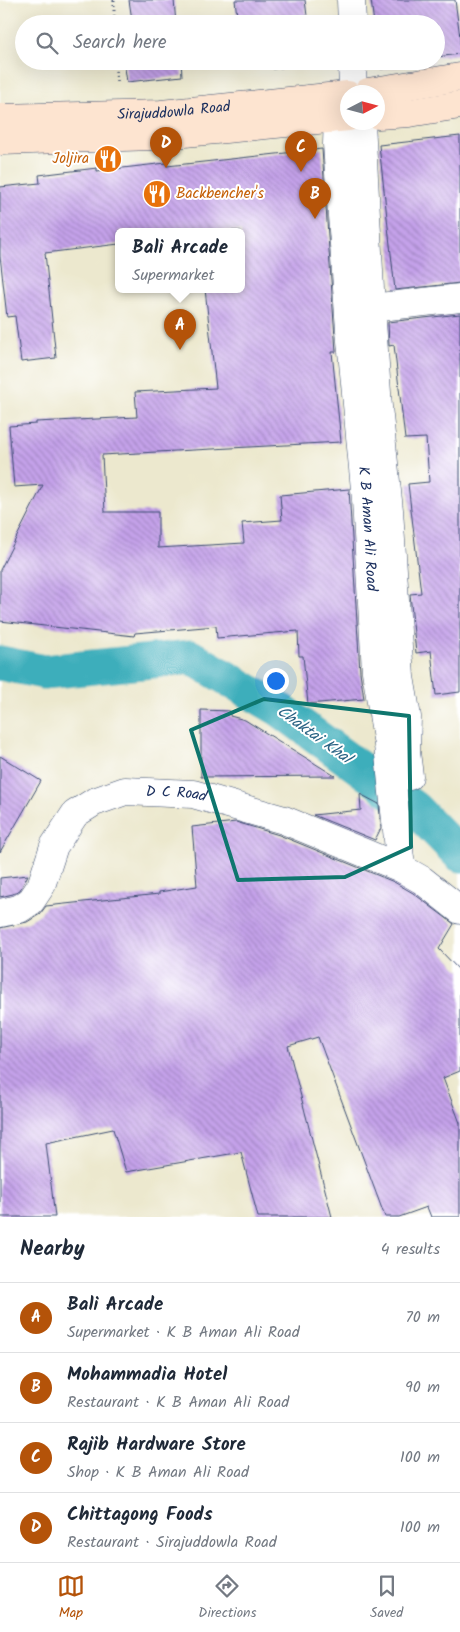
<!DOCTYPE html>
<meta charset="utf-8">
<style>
:root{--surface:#fff;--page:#f2f2f3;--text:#1f2937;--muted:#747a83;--line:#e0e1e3;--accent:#b45309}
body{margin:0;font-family:Kalam,sans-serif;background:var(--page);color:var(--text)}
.compass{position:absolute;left:340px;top:85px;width:45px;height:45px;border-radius:50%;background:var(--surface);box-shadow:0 5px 20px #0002;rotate:84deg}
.you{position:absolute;left:275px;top:680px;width:18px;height:18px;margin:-12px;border:4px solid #fff;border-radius:50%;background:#1a73e8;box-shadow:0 0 0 8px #1a73e833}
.badge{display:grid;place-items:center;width:32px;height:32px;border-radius:50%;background:var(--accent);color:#fff;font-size:16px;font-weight:700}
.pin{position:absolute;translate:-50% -41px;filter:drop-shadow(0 1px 2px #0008)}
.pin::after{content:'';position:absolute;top:26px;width:18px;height:15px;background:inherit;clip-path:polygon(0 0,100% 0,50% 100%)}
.popup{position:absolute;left:115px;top:228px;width:130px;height:65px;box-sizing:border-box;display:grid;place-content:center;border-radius:8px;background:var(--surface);filter:drop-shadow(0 1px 4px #0005);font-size:16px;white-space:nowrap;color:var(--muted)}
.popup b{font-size:19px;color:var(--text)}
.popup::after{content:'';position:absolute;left:50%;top:100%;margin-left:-10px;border:10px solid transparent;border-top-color:var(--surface)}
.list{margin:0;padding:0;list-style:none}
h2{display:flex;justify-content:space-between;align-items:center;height:65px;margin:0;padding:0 20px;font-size:21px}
h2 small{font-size:16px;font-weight:400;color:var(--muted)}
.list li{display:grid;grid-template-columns:32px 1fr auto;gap:15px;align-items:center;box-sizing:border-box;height:70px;padding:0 20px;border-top:1px solid var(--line)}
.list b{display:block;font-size:19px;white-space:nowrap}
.list p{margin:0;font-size:16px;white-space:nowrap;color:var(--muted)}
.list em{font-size:16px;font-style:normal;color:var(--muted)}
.icon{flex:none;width:28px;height:28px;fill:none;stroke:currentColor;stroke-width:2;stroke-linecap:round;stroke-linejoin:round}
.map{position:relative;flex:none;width:460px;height:1217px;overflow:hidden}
.search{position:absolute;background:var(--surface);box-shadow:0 5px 20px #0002;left:15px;right:15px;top:15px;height:55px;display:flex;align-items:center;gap:12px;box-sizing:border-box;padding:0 18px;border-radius:28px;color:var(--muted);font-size:19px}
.sheet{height:345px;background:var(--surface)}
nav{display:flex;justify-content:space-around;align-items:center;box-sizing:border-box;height:70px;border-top:1px solid var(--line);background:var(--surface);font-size:14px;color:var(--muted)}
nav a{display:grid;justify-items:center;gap:2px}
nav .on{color:var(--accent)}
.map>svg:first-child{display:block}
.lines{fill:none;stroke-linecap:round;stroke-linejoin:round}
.canal{stroke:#3eaebb;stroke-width:35}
.building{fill:url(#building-back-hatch)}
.minor-casing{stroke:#3a4b6f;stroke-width:29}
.tertiary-casing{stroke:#3a4b6f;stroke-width:29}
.secondary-casing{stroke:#3a4b6f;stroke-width:29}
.path{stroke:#3a4b6f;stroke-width:3;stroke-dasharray:1 4;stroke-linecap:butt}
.minor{stroke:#fff;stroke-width:28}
.tertiary{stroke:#fff;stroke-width:28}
.secondary{stroke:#fde4d0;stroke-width:28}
.marked{fill:none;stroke:#0f766e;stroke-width:4;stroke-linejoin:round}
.labels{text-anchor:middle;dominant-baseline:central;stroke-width:4;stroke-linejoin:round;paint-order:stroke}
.street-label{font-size:15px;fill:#1b2f5e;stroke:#fff}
.food-label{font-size:15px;fill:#c56008;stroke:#fff;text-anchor:end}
.water-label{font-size:16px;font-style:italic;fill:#296283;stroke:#fff}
</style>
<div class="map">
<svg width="460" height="1217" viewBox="0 0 460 1217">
<defs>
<pattern id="building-back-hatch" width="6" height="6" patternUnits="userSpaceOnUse" patternTransform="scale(1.25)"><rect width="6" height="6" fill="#c5a2ea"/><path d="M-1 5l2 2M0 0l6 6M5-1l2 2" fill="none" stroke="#9f84c1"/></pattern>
</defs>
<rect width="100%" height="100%" fill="#fff"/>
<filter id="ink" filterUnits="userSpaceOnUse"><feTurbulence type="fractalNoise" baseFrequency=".02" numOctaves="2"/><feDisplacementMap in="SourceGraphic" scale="10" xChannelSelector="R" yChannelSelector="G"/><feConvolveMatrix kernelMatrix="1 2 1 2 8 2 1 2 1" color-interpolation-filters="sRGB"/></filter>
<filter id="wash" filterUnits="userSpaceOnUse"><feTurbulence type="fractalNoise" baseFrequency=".0096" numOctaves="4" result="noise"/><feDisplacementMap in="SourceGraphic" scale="20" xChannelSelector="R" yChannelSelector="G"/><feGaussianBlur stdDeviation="1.12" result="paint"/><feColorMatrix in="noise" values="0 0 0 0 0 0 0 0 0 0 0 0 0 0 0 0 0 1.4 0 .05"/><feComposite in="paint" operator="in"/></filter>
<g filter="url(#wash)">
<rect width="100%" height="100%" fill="#ece8ce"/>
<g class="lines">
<path class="canal" d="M0 663 44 672 191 657 279 709 414 808 460 855"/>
</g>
<g id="blocks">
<path class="building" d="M129 0H174L176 24H120V22L132 20Z
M235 0H305L308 24H238Z
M371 0H455L460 37V54L436 57V24H374Z
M124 61H181L182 76 127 82Z
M244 61H313V63L273 69 272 65 245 68Z
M379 61H434V62L381 69Z
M460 136V283L395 290 379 145Z
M322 149 336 352H332L341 442 102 455 105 512H158V548L244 543 242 523 282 520 280 495 349 489 360 672 364 699 308 704 303 656H299L298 631 217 638 216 626 135 633 134 636 0 621V570L43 485 14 487 9 426 36 424V422L137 417 135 392 216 388 205 289H241V231H119V244L45 253 56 358 21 362 15 316 7 317 0 256V187L40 183 39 175 97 168V171L166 163 167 166Z
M460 314V692L436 695 431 651 416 653 410 594 421 593 408 484 429 482 426 438 405 439 394 345 389 346 388 322Z
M201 710 230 711V716L245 720 335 776 201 777Z
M0 756 41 781 0 852Z
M360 794 379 804 381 828 375 840 313 815 361 810Z
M236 822 279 835 394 882 413 893 454 924 439 949 460 971V1071L443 1078 460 1123V1217H431L427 1207 399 1217H385L318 1037 288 1046 332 1217H258L241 1152 126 1172 113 1129 46 1143 55 1217H0V928L27 922 40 914 46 906 159 894V892L197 886 192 827Z
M28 875 20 890 13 894 0 897V878Z"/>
</g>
</g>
<g filter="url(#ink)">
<use href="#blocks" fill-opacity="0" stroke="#3a4b6f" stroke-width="1"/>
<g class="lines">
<defs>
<g id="minor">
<path d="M371 308 460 298"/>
<path id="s1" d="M0 913 19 909 31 901 41 886 54 846 75 814 94 802 125 791 193 794 284 820 401 868"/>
</g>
<g id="tertiary">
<path d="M351 0 352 24"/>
<path d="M352 61 353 92"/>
<path id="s2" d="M338 118 337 144 350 330 366 500 376 671 388 745 401 868 422 880 460 910"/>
<path d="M361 122 371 308 378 407 389 510 400 677 407 717 406 752 409 776"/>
</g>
<g id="secondary">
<path d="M368 92 460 77"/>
<path d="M378 115 409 113 460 105"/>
<path id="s3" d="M0 118 161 114 348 95"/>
<path d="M0 141 154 136 348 117"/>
</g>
</defs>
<use href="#minor" class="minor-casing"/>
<use href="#tertiary" class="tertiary-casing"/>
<use href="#secondary" class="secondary-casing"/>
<path class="path" d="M114 0V24
M115 61 117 85"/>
<use href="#minor" class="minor"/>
<use href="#tertiary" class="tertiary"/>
<use href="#secondary" class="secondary"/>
</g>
</g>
<path class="marked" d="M264 699 409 716 411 847 345 877 238 880 191 730Z"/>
<defs>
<symbol id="restaurant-disc" viewBox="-11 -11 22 22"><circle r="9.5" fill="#e8710a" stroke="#fff"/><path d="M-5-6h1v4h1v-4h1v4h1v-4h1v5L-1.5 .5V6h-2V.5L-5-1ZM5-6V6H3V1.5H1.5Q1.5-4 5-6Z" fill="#fff"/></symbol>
</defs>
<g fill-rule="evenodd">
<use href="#restaurant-disc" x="92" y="143" width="32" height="32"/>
<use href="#restaurant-disc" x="141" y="178" width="32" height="32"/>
</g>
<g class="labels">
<g class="street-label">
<text stroke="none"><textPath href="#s3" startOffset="174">Sirajuddowla Road</textPath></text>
<text stroke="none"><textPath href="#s2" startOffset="412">K B Aman Ali Road</textPath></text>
<text stroke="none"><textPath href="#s1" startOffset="239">D C Road</textPath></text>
</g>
<g class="food-label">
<text x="89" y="159">Joljira</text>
<text x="176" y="194" text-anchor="start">Backbencher's</text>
</g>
<g class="water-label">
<text transform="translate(314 735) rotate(36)">Chaktai Khal</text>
</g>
</g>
</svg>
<svg class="compass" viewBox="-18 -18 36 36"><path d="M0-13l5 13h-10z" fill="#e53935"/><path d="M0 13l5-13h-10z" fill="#747a83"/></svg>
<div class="you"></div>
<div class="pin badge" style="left:180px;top:350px">A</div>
<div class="popup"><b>Bali Arcade</b>Supermarket</div>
<div class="pin badge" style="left:315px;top:219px">B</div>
<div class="pin badge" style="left:301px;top:172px">C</div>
<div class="pin badge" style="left:166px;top:168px">D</div>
<div class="search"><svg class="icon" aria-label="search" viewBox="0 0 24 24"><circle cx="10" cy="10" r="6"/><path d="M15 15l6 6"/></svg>Search here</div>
</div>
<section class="sheet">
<h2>Nearby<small>4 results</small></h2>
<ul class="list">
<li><span class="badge">A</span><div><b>Bali Arcade</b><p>Supermarket · K B Aman Ali Road</p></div><em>70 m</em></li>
<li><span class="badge">B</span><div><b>Mohammadia Hotel</b><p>Restaurant · K B Aman Ali Road</p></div><em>90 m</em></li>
<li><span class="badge">C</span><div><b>Rajib Hardware Store</b><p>Shop · K B Aman Ali Road</p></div><em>100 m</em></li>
<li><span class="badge">D</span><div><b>Chittagong Foods</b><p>Restaurant · Sirajuddowla Road</p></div><em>100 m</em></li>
</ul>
</section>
<nav>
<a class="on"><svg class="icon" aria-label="map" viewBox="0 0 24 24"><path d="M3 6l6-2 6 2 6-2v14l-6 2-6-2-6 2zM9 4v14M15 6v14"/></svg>Map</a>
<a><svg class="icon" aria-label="directions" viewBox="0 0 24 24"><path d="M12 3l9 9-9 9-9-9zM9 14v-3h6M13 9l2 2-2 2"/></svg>Directions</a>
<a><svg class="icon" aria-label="saved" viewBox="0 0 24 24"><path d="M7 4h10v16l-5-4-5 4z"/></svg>Saved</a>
</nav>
